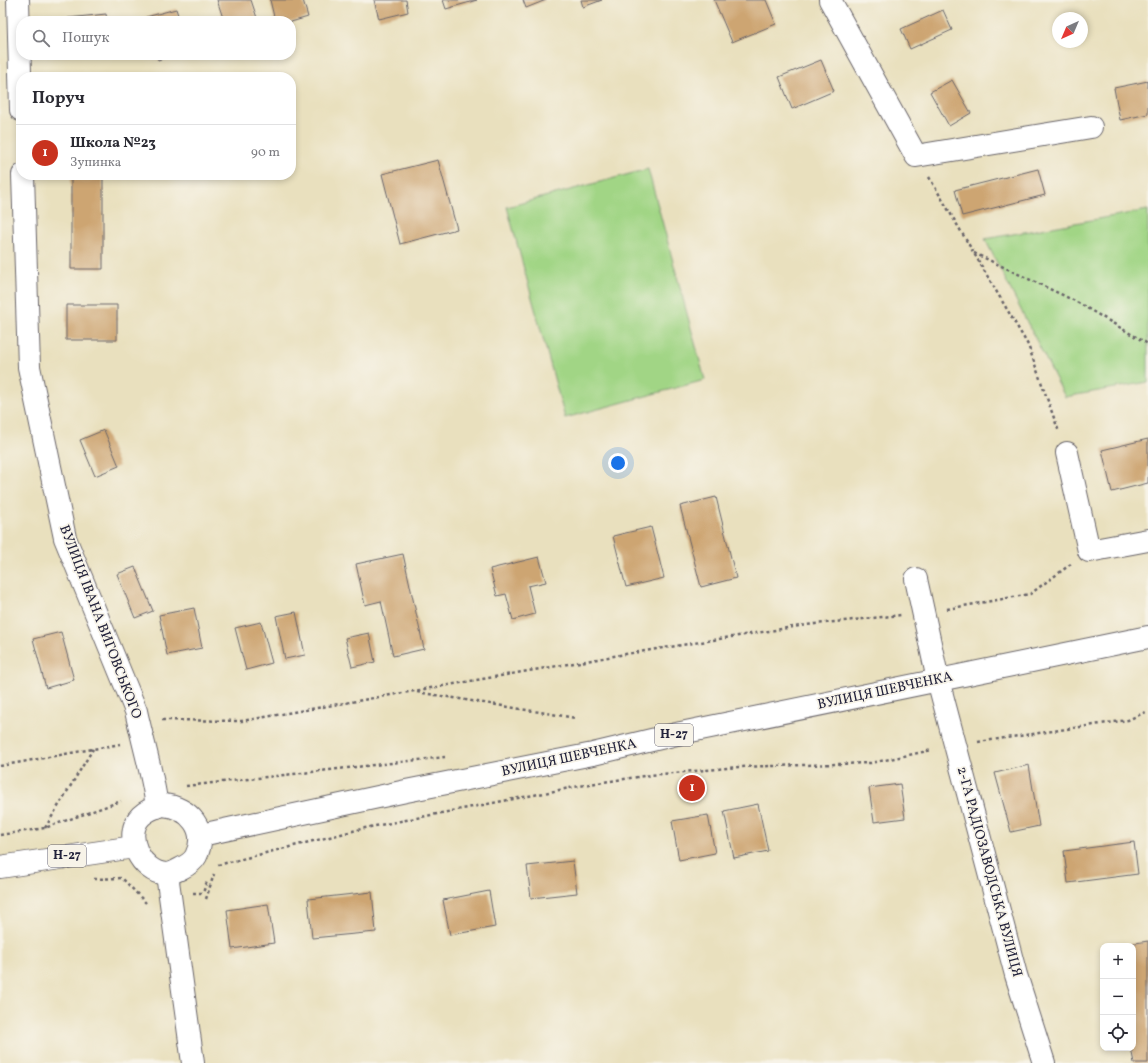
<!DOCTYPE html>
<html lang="uk">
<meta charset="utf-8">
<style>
:root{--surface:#fff;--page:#f2f2f3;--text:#2b2b33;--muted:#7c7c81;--line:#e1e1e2;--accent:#c8321e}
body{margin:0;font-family:Vollkorn,serif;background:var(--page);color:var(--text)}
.controls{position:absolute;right:12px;bottom:12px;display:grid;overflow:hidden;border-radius:8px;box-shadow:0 2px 6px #0003}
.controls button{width:36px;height:36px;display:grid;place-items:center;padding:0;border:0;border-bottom:1px solid var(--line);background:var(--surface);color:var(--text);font:20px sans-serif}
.compass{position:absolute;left:1052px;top:12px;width:36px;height:36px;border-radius:50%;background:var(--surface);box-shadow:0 2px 6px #0003;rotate:224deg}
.you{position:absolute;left:618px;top:463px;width:14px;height:14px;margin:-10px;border:3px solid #fff;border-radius:50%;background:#1a73e8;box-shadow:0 0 0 6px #1a73e833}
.badge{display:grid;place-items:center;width:26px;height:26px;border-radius:50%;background:var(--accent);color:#fff;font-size:13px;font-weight:700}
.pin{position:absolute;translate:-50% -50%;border:2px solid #fff;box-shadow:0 1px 4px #0006}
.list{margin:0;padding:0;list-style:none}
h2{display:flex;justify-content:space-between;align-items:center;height:52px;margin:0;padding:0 16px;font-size:17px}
h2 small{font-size:13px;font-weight:400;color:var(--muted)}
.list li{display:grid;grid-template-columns:26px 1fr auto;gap:12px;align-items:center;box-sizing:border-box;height:56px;padding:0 16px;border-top:1px solid var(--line)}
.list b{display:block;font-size:15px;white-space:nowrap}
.list p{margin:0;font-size:13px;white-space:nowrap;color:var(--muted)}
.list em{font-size:13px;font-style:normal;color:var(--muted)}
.icon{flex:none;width:22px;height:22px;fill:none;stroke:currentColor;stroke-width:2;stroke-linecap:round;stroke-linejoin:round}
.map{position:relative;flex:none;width:1148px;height:1063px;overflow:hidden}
.search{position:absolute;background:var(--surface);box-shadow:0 2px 6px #0003;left:16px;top:16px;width:280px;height:44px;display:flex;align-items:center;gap:10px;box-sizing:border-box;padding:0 14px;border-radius:16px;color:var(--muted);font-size:15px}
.panel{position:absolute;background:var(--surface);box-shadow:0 2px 6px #0003;left:16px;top:72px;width:280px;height:108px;border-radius:16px}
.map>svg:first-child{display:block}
.grass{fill:#a1d585;stroke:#627c60}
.building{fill:#cda572}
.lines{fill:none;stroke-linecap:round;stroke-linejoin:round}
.minor-casing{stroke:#686469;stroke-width:24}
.major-casing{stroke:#686469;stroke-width:24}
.path{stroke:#686469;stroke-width:2.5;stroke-dasharray:3 3;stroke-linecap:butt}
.minor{stroke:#fff;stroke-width:22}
.major{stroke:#fff;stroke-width:22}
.labels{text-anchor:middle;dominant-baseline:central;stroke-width:3.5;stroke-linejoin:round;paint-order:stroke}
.shield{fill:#f7f3e8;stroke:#62616f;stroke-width:1}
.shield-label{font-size:13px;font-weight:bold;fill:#22223b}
.street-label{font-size:14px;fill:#22223b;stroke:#f7f3e8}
</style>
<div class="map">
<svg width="1148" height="1063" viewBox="0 0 1148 1063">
<rect width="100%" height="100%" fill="#f7f3e8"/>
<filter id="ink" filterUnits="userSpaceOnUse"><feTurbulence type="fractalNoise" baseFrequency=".025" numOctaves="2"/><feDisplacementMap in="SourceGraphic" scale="8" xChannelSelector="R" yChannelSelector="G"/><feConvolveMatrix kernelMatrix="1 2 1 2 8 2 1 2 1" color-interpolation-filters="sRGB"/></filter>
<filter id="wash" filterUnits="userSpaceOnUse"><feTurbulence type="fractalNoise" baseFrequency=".012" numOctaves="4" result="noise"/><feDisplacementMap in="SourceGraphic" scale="16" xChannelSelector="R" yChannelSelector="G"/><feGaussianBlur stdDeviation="0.9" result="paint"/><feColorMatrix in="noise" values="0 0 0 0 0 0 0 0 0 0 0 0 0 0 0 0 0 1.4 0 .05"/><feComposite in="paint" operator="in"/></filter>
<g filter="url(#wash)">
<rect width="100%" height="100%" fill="#e9e0be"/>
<path class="grass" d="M648 169 705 380 565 418 507 207Z
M1148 210V382L1065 397 985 239Z"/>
<g id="blocks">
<path class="building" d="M217 0H251L258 21H224Z
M270 0H303L308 17 291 22 275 21Z
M374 0H406L408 12 379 19Z
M443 0H477L446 9Z
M523 0H546L526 8Z
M581 0H602L583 7Z
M714 0H766L776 24 732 42Z
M176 9 180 21H147L146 17Z
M943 10 952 30 910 49 901 29Z
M106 14 107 21H68V18Z
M157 55H173L158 60Z
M821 60 834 91 792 109 779 77Z
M952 80 971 113 949 126 930 92Z
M1148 81V114L1120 120 1114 88Z
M438 160 457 229 400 244 382 174Z
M1038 169 1045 195 962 216 955 190Z
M71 176H103V269H71Z
M66 305H117V340H66Z
M104 430 119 466 95 476 80 440Z
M1148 439V483L1112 492 1102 450Z
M716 497 736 578 701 587 680 506Z
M651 527 664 578 626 587 613 536Z
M403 554 424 649 393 656 381 601 365 605 356 564Z
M539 557 546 582 528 586 535 614 513 620 506 594 497 596 490 569Z
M135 567 153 611 135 618 117 574Z
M194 608 202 648 167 655 159 615Z
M296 612 305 655 285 659 276 616Z
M261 622 272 663 246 670 235 628Z
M61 632 74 680 46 688 33 639Z
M369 633 375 662 352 667 345 638Z
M1029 765 1039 826 1011 832 995 773Z
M900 784 905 818 874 822 869 788Z
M758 804 768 851 734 858 724 811Z
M708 815 715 853 679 860 672 821Z
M1134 842 1138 874 1068 883 1064 851Z
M573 861 577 893 531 898 527 866Z
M489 891 495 927 450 935 443 900Z
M372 892 376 932 312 938 308 899Z
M268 904 274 943 232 949 227 910Z
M1148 941V1063H1134L1131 1048H1133V946L1123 945Z"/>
</g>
</g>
<g filter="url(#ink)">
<use href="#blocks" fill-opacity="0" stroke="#686469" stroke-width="1"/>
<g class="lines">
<defs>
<path id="minor" d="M18 0 21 110
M830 0 916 156 1091 127
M23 175 29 367 65 538 136 711C143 743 153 775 157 807
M1067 453 1089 551 1148 540
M916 579 938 680 1016 975 1044 1063
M167 874 193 1063"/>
<path id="major" d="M163 805C189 807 209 830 196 856 193 862 186 866 180 869 176 871 170 874 166 874 141 873 122 835 141 816 146 811 156 807 163 805Z
M201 835 406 791 593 754 681 733 1148 637
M0 867 134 847"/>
</defs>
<use href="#minor" class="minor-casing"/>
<use href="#major" class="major-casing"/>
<path class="path" d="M929 177 1028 345 1059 432
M974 253 1075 301 1148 344
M947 609 1030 594 1071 564
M417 692 576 718
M162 720 242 721 620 655 806 625 901 615
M978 742 1128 720 1148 711
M0 766 120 744
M186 786 445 757
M45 828 93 749
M0 835 45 828 121 801
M218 865 365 828 590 784 651 775 739 767 871 763 932 750
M94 879 122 878 146 903
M193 893H203L207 881
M206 899 214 874"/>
<use href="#minor" class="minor"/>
<use href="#major" class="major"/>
</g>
</g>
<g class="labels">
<g class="shield">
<rect x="655" y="724" width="38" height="22" rx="3"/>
<rect x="48" y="845" width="38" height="22" rx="3"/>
</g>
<g class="shield-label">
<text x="674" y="735">Н-27</text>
<text x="67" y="856">Н-27</text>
</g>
<g class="street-label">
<text transform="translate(100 622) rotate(69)">ВУЛИЦЯ ІВАНА ВИГОВСЬКОГО</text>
<text transform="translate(885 691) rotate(-12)">ВУЛИЦЯ ШЕВЧЕНКА</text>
<text transform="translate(569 758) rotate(-12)">ВУЛИЦЯ ШЕВЧЕНКА</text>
<text transform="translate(989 872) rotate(75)">2-ГА РАДІОЗАВОДСЬКА ВУЛИЦЯ</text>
</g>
</g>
</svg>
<div class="controls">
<button>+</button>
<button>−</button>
<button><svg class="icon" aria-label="locate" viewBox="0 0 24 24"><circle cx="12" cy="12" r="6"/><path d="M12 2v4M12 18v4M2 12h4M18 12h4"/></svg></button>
</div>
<svg class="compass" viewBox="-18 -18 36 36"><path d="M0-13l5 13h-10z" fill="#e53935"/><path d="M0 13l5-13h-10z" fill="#7c7c81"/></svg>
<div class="you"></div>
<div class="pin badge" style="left:692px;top:788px">1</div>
<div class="search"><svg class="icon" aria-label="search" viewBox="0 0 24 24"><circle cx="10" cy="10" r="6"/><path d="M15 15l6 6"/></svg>Пошук</div>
<section class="panel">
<h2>Поруч<small></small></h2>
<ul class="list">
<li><span class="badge">1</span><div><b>Школа №23</b><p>Зупинка</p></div><em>90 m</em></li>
</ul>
</section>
</div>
